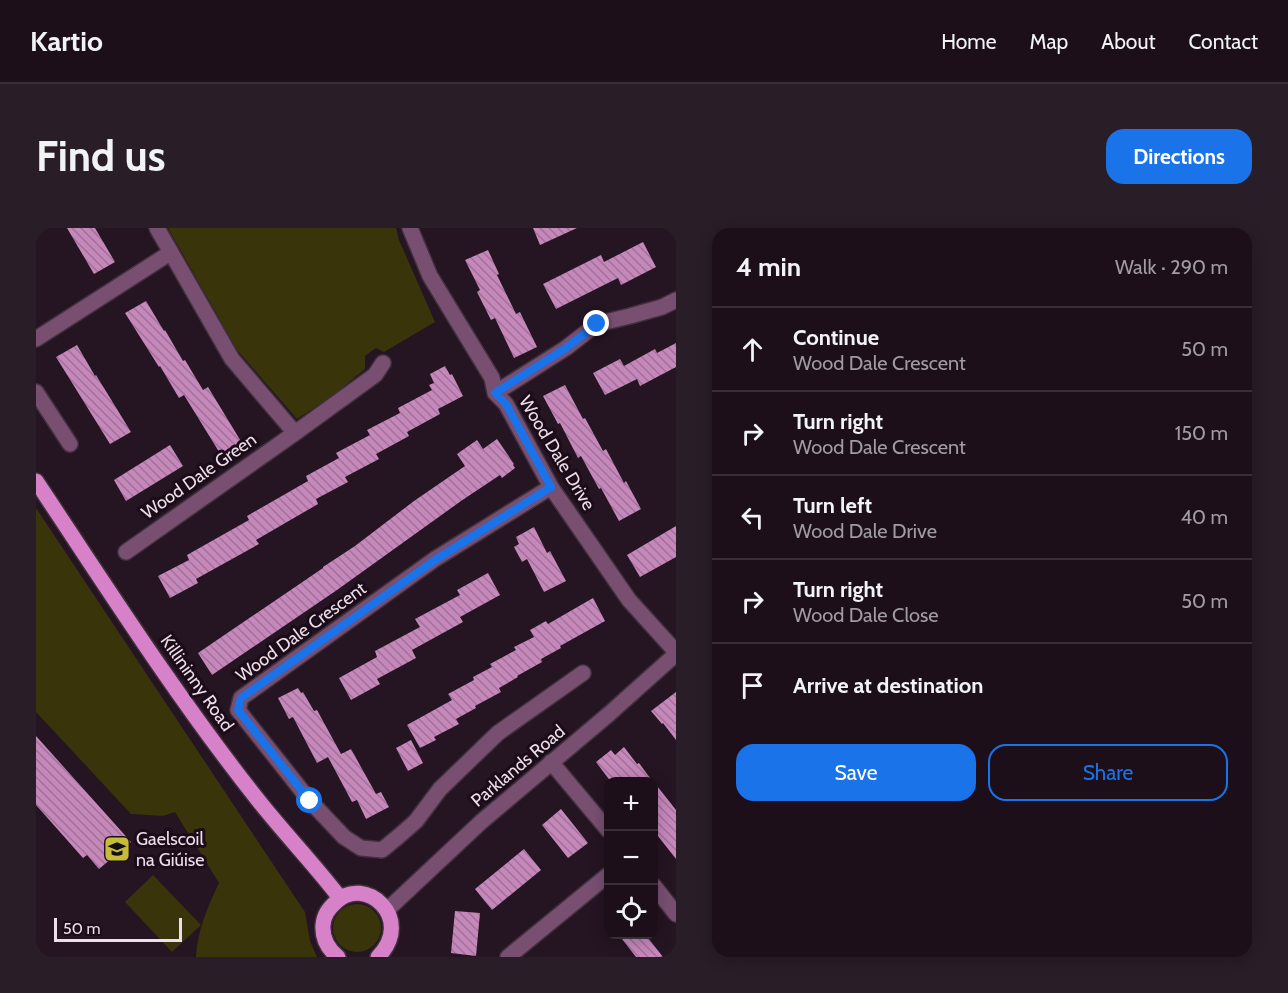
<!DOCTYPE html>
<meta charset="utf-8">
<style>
:root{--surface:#1c0f1a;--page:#291d27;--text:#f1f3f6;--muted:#a09ca2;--line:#3a2f39;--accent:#1a73e8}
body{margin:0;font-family:Cabin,sans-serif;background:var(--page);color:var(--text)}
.controls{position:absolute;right:18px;bottom:18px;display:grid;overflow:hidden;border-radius:12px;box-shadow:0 3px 15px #0003}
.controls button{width:54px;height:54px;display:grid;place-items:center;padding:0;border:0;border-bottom:2px solid var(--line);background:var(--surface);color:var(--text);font:30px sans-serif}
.scale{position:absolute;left:18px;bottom:15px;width:128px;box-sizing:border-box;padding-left:6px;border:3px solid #ebdfe9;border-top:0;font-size:16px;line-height:21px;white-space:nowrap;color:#ebdfe9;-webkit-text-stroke:4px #1c0b19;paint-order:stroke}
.stop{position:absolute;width:18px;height:18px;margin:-14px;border:4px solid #1a73e8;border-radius:50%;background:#fff}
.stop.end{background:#1a73e8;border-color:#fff;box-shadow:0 2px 6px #0008}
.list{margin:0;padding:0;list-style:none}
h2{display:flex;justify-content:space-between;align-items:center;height:78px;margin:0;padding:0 24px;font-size:26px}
h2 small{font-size:20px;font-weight:400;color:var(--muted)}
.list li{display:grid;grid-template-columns:39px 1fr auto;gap:18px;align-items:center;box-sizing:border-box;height:84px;padding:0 24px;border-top:2px solid var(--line)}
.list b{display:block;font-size:22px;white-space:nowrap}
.list p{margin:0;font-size:20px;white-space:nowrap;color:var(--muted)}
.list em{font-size:20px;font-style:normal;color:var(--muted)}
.actions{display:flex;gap:12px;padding:18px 24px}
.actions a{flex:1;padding:14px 0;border:2px solid var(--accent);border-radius:18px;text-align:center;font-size:21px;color:var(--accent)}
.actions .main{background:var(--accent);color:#fff}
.icon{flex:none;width:33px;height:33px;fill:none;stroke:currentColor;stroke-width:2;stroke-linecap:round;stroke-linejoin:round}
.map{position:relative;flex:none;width:640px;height:729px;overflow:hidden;border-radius:18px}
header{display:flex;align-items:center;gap:36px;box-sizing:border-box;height:84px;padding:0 30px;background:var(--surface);border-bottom:2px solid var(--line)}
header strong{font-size:28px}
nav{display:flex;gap:33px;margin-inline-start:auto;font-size:21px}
.intro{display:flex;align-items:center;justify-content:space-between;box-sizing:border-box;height:144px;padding:0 36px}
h1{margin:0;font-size:42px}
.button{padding:15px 27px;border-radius:18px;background:var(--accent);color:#fff;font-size:21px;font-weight:700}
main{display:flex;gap:36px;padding:0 36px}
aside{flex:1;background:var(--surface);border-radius:18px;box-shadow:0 3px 15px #0003}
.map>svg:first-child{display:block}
.grass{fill:#393409}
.building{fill:url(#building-back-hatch)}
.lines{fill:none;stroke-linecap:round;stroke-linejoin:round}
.minor-casing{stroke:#41303e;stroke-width:18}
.major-casing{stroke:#41303e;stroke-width:18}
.minor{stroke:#784f71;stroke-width:15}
.major{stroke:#d781c9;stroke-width:15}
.route{stroke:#1a73e8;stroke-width:8}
.labels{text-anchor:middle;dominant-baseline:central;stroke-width:6;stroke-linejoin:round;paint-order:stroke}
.street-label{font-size:18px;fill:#ebdfe9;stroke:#1c0b19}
.poi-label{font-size:18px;fill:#ebdfe9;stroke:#1c0b19;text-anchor:start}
</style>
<header>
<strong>Kartio</strong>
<nav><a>Home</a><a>Map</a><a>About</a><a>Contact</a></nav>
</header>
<div class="intro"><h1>Find us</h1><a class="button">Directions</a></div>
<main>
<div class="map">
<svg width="640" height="729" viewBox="0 0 640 729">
<defs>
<pattern id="building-back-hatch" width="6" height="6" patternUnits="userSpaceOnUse" patternTransform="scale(1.5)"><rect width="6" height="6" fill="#c687bb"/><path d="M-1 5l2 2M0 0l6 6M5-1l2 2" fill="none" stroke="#a07398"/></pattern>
</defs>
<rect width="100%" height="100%" fill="#251422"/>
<path class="grass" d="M132 0H360L363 12 399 94 348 124 340 120 329 128V141L294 170 261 191 201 122Z
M0 280 269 684 274 713 281 729H160C161 703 172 678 183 655L139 584 127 588 95 586 0 484Z
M117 647 165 697 136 724 89 674Z
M297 700a24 24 0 1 1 48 0a24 24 0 1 1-48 0Z"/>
<path class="building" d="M31 0H59L79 34 58 46Z
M497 0H541L504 17Z
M607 14 620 39 585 57 582 50 520 81 507 56 565 27 568 34Z
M452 22 463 46 461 47 480 86 484 84 501 119 478 130 459 90 455 92 441 64 444 62 429 32Z
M110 73 128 103 129 102 147 133 149 132 167 162 172 159 206 215 185 227 148 167 143 170 124 138 123 139 89 85Z
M640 115V139L604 158 601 151 569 167 557 145 584 131 588 138 619 121 621 125Z
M41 117 59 148 60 147 95 204 74 216 20 129Z
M409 138 414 147 416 146 427 168 402 181 404 186 371 204 373 208 340 226 343 231 309 249 312 254 280 271 282 276 220 312 223 316 160 351 162 355 134 370 122 348 153 332 151 327 213 292 211 288 272 253 270 248 303 230 300 225 334 207 331 202 364 185 362 180 396 162 393 157 398 155 394 146Z
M529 157 547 191 549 190 567 223 570 221 588 255 590 253 605 281 583 293 565 260 563 261 545 228 542 230 524 195 522 196 507 168Z
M461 211 478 236 477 237 479 240 466 250 464 247 425 273 301 362 176 447 162 425 287 340V339L319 318 378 273 429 238 421 226 441 212 447 221Z
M134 217 147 238 90 273 78 252Z
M640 298V329L604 349 591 327Z
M498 299 511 325 514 323 530 353 508 364 491 331 486 334 478 319 483 316 480 309Z
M452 345 464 367 424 389 427 394 376 422 380 430 341 451 344 456 315 472 303 450 341 429 339 423 384 399 379 391 424 367 421 362Z
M557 370 569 393 524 418 525 420 505 431 506 434 481 448 482 449 463 460 465 464 439 478 440 480 420 491 423 496 398 509 400 512 384 520 371 497 416 472 412 466 438 452 437 449 456 439 454 436 480 422 478 419 498 409 494 402 510 393 512 396Z
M262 460 265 465 267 464 278 483 281 482 305 526 315 521 340 566 345 564 353 579 330 591 321 572 316 574 292 529 281 535 257 489 253 491 242 470Z
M640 464V512L627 495 626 496 615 483Z
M0 508 95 614 63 641 51 627 47 630 0 577Z
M375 512 387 535 372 543 360 520Z
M588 519 601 536 603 535 617 554H575L560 534 575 522 579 527Z
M618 554 640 582V631L618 603Z
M525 581 552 615 532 630 506 597Z
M488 621 505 642 456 682 439 661Z
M419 683 444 685 440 728 415 725Z
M582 706H609L627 729H600Z"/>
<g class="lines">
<defs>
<path id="minor" d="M121 0 196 131 259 205
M374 0 394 48 456 150 459 165 470 176 515 259 593 372 640 424
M0 111 134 25
M0 164 34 216
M459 165 530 120 561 96 594 88 626 79 640 72
M515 259 399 331 205 470 202 482 274 573 308 609 325 620 346 622 363 608 380 593 404 561 462 505 547 445
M90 324 259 205 339 147 347 135
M515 534 572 602
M618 658 640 686
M351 682 445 594 573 486 640 426
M472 729 572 647"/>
<path id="major" d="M0 253C72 361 141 470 222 572 248 605 278 636 304 670
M302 729C292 721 286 711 287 697 288 687 292 681 300 674 328 646 380 690 342 729"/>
</defs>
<use href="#minor" class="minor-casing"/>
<use href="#major" class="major-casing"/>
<use href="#minor" class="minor"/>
<use href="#major" class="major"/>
</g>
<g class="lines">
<path class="route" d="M274 573 202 482 205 470 399 332 515 259 470 176 459 165 530 120 561 96"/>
</g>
<defs>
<symbol id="school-square" viewBox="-11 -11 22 22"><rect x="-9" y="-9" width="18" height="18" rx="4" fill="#c7bb3b" stroke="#1c0b19"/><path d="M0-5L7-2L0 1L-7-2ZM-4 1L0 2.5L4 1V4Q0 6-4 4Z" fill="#111"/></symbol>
</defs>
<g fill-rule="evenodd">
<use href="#school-square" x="66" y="606" width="30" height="30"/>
</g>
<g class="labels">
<g class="street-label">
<text transform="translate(521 225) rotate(59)">Wood Dale Drive</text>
<text transform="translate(163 248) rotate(-35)">Wood Dale Green</text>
<text transform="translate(265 404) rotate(-36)">Wood Dale Crescent</text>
<text transform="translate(161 455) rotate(55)">Killininny Road</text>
<text transform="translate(482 538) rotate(-40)">Parklands Road</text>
</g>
<g class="poi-label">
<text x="100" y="611">Gaelscoil<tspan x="100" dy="21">na Giúise</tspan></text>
</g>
</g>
</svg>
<div class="controls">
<button>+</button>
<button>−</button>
<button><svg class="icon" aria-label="locate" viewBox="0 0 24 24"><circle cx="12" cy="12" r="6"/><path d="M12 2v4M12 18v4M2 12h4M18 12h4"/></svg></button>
</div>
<div class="scale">50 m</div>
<div class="stop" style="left:274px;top:573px"></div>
<div class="stop end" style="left:561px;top:96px"></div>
</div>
<aside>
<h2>4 min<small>Walk · 290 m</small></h2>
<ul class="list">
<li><svg class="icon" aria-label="ahead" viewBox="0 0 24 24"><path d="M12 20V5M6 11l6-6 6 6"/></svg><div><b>Continue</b><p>Wood Dale Crescent</p></div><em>50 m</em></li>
<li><svg class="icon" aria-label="right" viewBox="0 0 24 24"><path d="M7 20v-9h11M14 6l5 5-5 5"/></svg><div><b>Turn right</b><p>Wood Dale Crescent</p></div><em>150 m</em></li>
<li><svg class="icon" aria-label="left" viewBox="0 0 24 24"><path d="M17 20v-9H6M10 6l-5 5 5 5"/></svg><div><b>Turn left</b><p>Wood Dale Drive</p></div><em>40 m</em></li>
<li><svg class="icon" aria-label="right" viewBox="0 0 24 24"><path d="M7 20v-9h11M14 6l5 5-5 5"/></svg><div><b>Turn right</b><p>Wood Dale Close</p></div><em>50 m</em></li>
<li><svg class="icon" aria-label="arrive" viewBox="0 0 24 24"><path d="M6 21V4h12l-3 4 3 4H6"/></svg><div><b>Arrive at destination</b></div></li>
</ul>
<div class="actions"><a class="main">Save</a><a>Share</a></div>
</aside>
</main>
